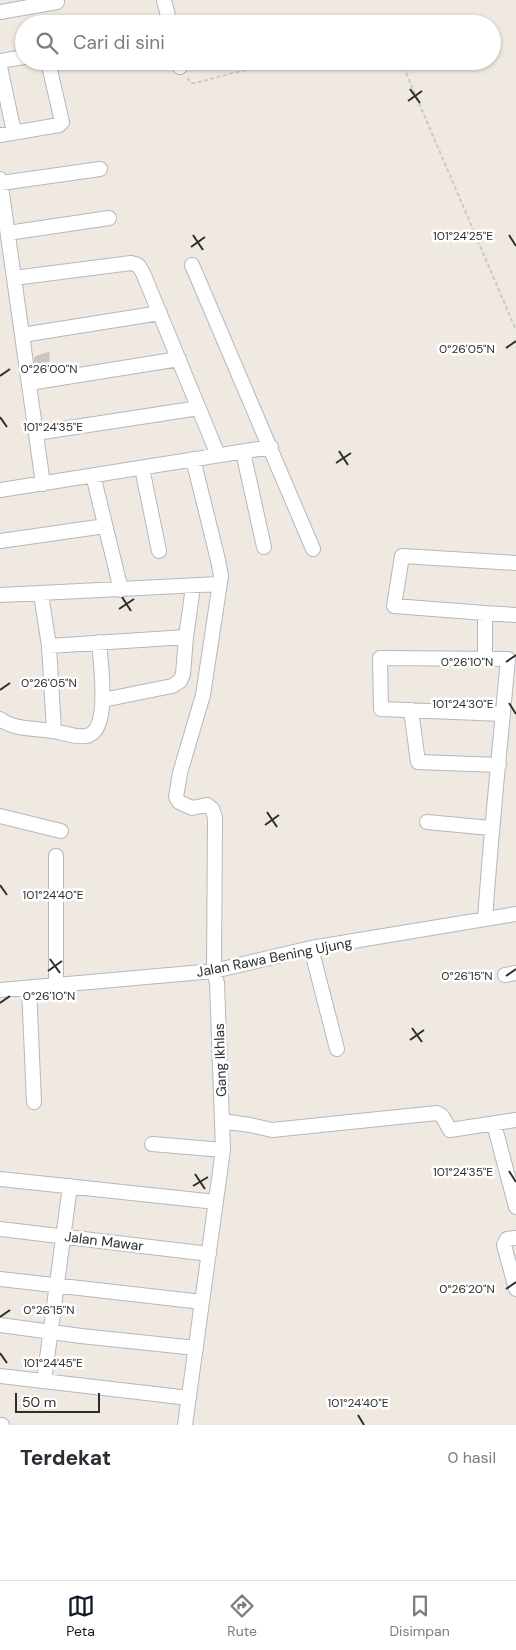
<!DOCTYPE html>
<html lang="id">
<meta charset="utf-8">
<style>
:root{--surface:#fff;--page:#f7f7f7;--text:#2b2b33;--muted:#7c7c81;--line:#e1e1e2;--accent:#111827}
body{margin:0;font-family:"DM Sans",sans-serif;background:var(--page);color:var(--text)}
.scale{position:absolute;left:15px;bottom:12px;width:85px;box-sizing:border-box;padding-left:5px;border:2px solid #2e2e2e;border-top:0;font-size:14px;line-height:18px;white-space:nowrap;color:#2e2e2e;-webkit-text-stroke:4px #fff;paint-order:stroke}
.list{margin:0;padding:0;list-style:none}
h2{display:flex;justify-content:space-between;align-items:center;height:65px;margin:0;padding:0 20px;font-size:21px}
h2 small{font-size:16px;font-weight:400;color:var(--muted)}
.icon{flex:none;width:28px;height:28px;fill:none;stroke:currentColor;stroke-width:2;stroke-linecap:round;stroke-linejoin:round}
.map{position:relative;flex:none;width:516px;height:1425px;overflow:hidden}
.search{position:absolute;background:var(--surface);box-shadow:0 1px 4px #0004;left:15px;right:15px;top:15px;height:55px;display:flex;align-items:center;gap:12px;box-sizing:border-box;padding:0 18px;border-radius:28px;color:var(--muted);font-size:19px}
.sheet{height:155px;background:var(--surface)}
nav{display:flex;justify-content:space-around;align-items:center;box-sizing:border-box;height:70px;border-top:1px solid var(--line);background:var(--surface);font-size:14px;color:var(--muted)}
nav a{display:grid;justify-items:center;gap:2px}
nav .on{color:var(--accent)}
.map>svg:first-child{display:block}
.building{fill:#cbc7bf;stroke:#cbc5ba}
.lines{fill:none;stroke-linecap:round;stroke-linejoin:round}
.minor-casing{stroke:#b4b7c1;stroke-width:16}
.path{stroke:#c9c9c9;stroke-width:2;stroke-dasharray:4 2.5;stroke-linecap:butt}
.minor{stroke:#fff;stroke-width:14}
.ticks{fill:none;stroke:#2e2e2e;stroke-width:2}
.labels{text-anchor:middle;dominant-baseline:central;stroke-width:5;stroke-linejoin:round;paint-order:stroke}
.street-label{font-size:14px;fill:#2e2e2e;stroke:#fff}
.ticks-label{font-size:12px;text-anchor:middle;fill:#2e2e2e;stroke:#fff;stroke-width:5;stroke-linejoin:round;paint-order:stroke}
</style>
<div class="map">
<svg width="516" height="1425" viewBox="0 0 516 1425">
<rect width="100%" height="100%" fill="#efe9e1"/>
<path class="building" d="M49 352V370L33 373 35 357Z"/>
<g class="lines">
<defs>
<path id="minor" d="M164 0 170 24
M0 12 57 2
M0 61 24 57
M179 61 180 67
M0 67 14 132
M0 135 59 125 62 122 48 61
M0 179 43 484
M1 183 100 169
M8 233 109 218
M192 265 313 549
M14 278 131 263 138 265 143 273 218 455
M22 335 160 313
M29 383 179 359
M36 433 199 408
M243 452 264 547
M142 468 159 551
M93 475 121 590
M0 490 271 447
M0 541 105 526
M41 594 49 646 54 731
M0 595 219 584
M485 613 394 606 402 556 516 563
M49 646 186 637
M485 659V613L516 615
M103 700 172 686 180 681 183 674 186 637 193 587
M411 710 418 762 499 765
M0 719C14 730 35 728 52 731 63 732 75 738 86 736 112 732 100 661 99 642
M0 816 61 831
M427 822 491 828
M485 919C491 833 500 746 508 659L380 658 381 709 503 714
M311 948 337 1049
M505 975 516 973
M56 985V856
M29 988 34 1102
M0 990 214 971 311 948 516 914
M222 1121 250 1125 272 1130 437 1113 442 1116 450 1130 516 1120
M494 1124 516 1207
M152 1144 223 1150
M0 1179 216 1202
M0 1229 209 1254
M516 1238 507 1239 504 1245 516 1289
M0 1279 202 1302
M0 1325 81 1336 196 1348
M0 1376 189 1398
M44 1381 70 1186
M0 1425H2
M185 1425 223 1150 217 983 214 971 215 817 212 809 207 805 192 808 179 802 176 797 180 773 203 695 221 576 218 560 193 459"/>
</defs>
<use href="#minor" class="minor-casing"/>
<path class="path" d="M401 61 516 330
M187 78 192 83H195L279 61"/>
<use href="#minor" class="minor"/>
</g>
<path class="ticks" d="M410 89 420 103M408 101 422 91M193 235 203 250M509 235 516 246M191 247 205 237M506 348 516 341M0 376 10 369M0 417 7 427M339 451 348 465M336 463 351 453M122 597 131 611M119 609 134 599M506 662 516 655M0 690 10 683M509 703 516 714M267 812 277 827M265 825 279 815M0 885 7 895M50 959 60 973M48 971 62 961M506 976 516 969M0 1003 10 996M412 1028 422 1042M410 1040 424 1030M509 1171 516 1182M195 1174 205 1189M193 1186 208 1177M506 1289 516 1282M0 1317 10 1310M0 1353 7 1363M358 1415 364 1425"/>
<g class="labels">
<g class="street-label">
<text transform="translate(274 957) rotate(-11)">Jalan Rawa Bening Ujung</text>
<text transform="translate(220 1060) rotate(-92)">Gang Ikhlas</text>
<text transform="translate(104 1241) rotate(7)">Jalan Mawar</text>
</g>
</g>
<g class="ticks-label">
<text x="463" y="240">101°24'25"E</text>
<text x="467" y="353">0°26'05"N</text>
<text x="49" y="373">0°26'00"N</text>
<text x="53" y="431">101°24'35"E</text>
<text x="467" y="666">0°26'10"N</text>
<text x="49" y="687">0°26'05"N</text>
<text x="463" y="708">101°24'30"E</text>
<text x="53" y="899">101°24'40"E</text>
<text x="467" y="980">0°26'15"N</text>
<text x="49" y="1000">0°26'10"N</text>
<text x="463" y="1176">101°24'35"E</text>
<text x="467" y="1293">0°26'20"N</text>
<text x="49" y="1314">0°26'15"N</text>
<text x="53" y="1367">101°24'45"E</text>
<text x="358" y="1407">101°24'40"E</text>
</g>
</svg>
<div class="scale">50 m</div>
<div class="search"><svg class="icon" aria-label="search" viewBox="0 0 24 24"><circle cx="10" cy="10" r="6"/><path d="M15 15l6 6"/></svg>Cari di sini</div>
</div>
<section class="sheet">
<h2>Terdekat<small>0 hasil</small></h2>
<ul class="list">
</ul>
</section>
<nav>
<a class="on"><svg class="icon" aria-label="map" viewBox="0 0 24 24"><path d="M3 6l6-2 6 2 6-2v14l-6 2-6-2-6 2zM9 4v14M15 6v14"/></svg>Peta</a>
<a><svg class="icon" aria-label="directions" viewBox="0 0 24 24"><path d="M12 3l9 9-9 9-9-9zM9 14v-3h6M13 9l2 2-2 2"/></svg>Rute</a>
<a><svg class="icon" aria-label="saved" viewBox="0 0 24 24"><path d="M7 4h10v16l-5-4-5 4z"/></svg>Disimpan</a>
</nav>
